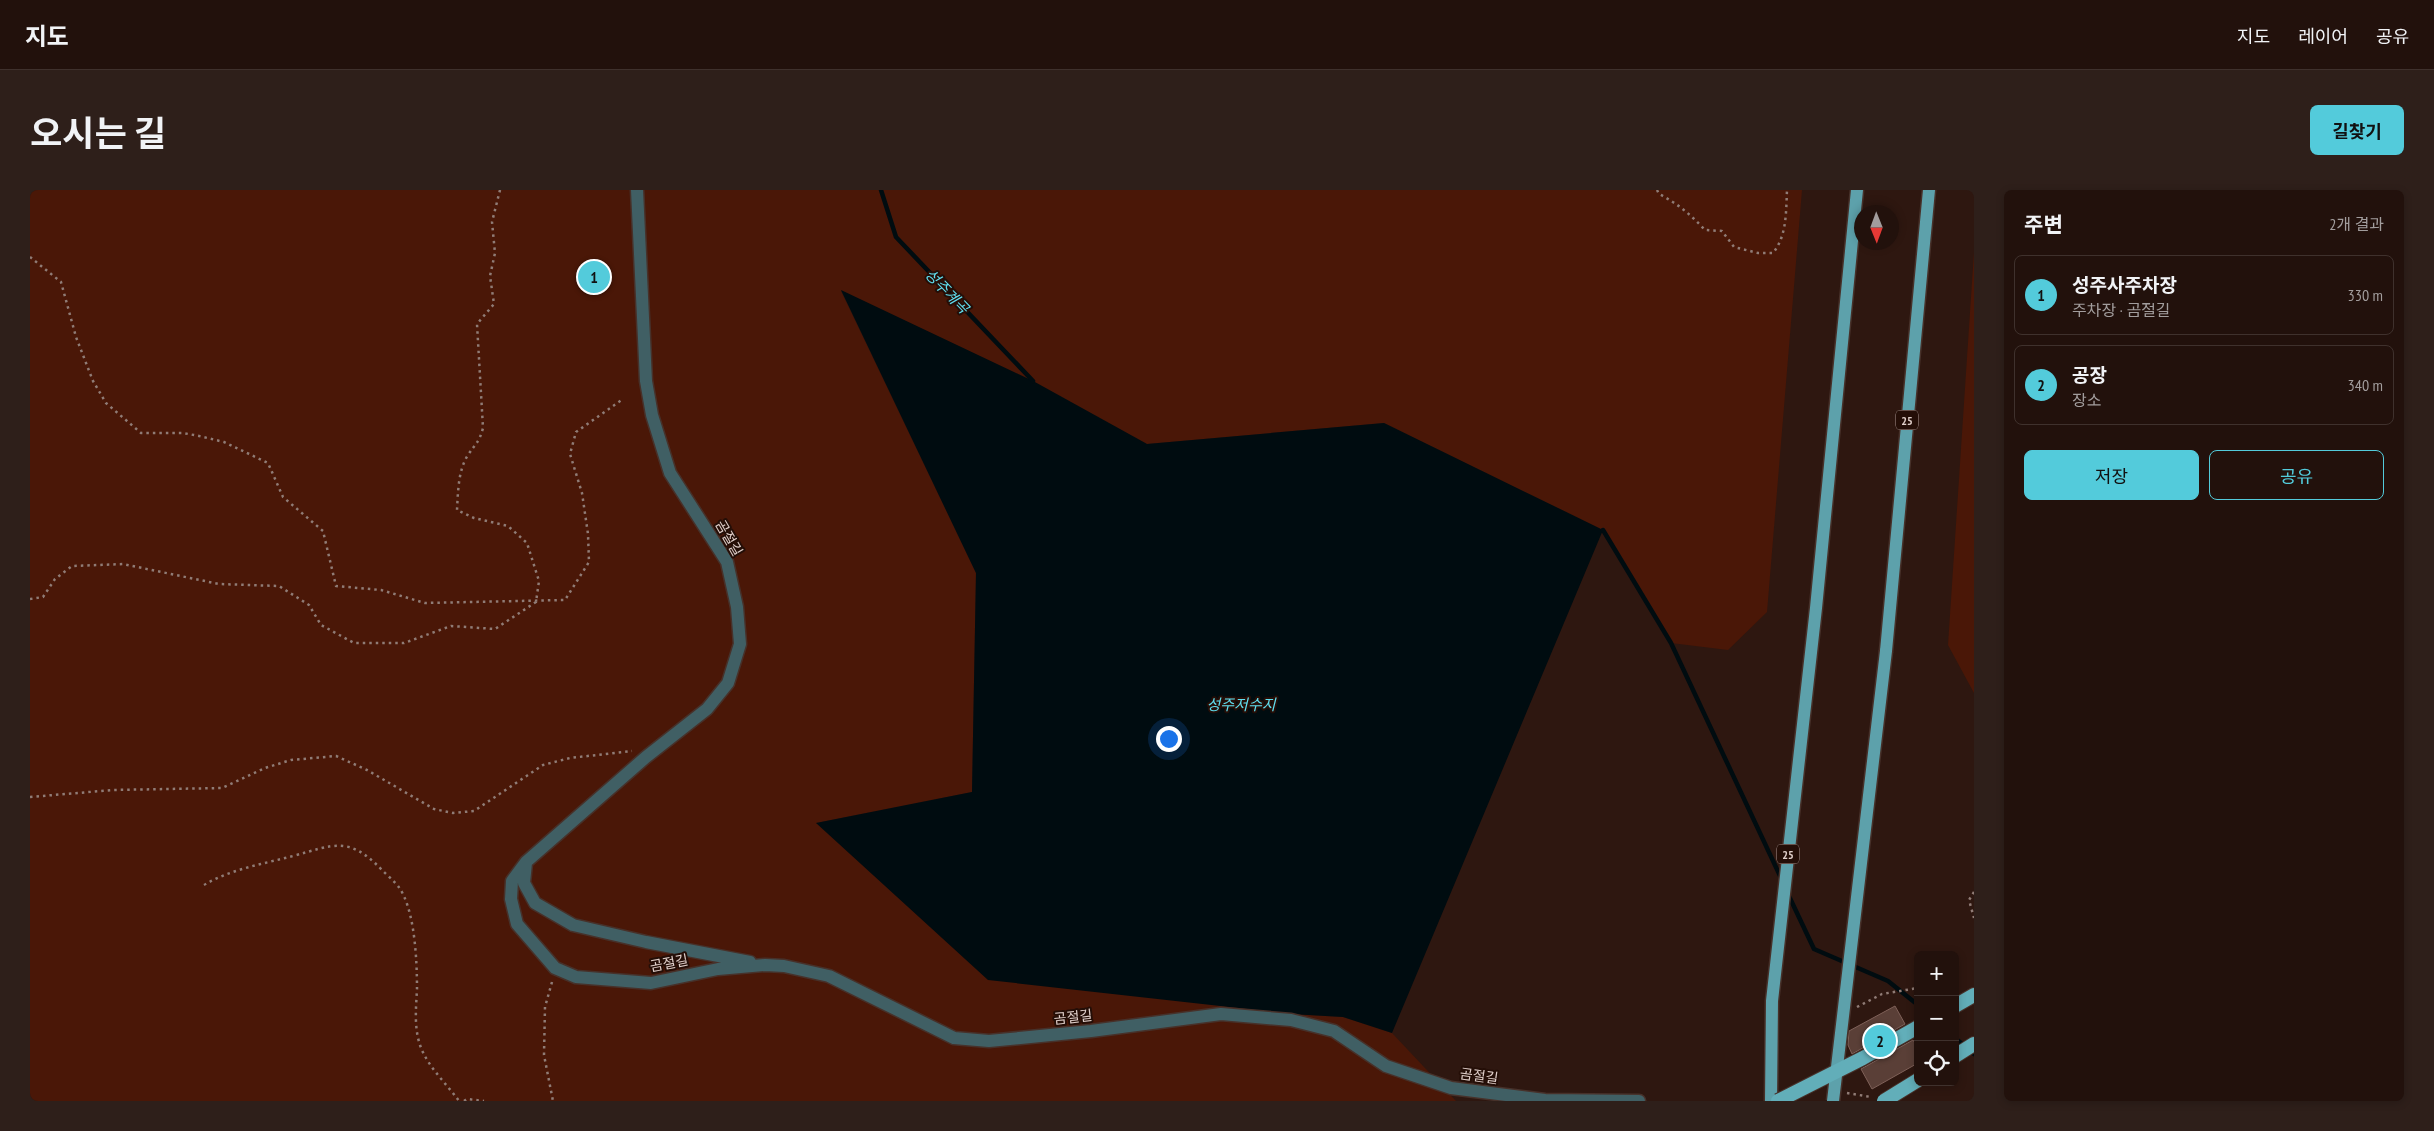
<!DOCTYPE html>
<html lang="ko">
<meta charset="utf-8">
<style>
:root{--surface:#22110c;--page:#2e1f1a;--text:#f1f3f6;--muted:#a29d9d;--line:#3f312d;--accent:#53cbdb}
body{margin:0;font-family:"PT Sans Narrow","Noto Sans KR",sans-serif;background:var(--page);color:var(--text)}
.controls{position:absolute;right:15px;bottom:15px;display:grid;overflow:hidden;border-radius:8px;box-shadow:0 2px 8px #0003}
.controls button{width:45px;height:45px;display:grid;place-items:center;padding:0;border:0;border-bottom:1px solid var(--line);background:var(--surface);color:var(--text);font:25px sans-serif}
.compass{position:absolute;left:1824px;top:15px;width:45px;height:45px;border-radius:50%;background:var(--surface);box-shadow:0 2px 8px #0003;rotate:179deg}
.you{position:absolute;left:1138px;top:548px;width:18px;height:18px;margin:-12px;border:4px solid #fff;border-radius:50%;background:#1a73e8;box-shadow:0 0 0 8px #1a73e833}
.badge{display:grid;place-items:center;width:32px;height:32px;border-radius:50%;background:var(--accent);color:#111;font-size:16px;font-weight:700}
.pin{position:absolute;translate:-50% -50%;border:2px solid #fff;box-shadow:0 1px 5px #0006}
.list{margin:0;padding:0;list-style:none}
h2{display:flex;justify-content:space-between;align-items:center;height:65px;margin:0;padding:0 20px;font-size:21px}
h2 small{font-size:16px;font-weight:400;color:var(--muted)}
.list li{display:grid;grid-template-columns:32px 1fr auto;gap:15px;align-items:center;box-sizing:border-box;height:80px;margin:0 10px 10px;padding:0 10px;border:1px solid var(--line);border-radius:8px}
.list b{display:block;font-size:19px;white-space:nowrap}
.list p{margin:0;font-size:16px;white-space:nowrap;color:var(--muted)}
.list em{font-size:16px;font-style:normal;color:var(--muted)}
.actions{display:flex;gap:10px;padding:15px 20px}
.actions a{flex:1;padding:11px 0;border:1px solid var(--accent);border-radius:8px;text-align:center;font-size:18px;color:var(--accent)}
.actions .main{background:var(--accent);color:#111}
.icon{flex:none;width:28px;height:28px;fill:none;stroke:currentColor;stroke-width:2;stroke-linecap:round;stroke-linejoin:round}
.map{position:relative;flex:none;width:1944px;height:911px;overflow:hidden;border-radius:8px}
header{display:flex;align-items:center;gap:30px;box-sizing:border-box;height:70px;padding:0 25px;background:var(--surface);border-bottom:1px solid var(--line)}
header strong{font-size:24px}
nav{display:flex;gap:28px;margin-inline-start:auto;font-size:18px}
.intro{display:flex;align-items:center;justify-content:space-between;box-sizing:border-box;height:120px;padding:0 30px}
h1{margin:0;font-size:35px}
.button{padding:12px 22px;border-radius:8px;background:var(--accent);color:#111;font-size:18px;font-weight:700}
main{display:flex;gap:30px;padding:0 30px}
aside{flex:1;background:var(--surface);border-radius:8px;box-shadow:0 2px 8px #0003}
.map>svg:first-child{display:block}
.green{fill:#4a1707}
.water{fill:#000c10}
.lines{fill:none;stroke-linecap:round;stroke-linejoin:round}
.stream{stroke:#000c10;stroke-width:4.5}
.building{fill:#5a3f37;stroke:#7f6159}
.minor-casing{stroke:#47312a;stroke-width:15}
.primary-casing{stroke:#47312a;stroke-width:15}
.trunk-casing{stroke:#47312a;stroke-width:16}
.path{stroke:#907c76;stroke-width:2.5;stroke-dasharray:2.5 4;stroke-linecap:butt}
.minor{stroke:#405f64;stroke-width:12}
.primary{stroke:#5da1ab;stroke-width:12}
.trunk{stroke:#62aeb9;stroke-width:14}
.primary-bridge-casing{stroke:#47312a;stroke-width:15;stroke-linecap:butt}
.trunk-bridge-casing{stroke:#47312a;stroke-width:16;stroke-linecap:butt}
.primary-bridge{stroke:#5da1ab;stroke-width:12}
.trunk-bridge{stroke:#62aeb9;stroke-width:14}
.labels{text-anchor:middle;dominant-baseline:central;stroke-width:4;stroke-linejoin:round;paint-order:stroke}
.shield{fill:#240e07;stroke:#a89590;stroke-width:1}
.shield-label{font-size:12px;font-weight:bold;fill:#e0cfca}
.street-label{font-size:14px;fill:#e0cfca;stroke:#240e07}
.water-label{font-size:15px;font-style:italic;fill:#61dff0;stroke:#240e07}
</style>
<header>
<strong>지도</strong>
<nav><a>지도</a><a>레이어</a><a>공유</a></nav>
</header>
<div class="intro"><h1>오시는 길</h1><a class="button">길찾기</a></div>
<main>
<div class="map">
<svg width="1944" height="911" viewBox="0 0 1944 911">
<rect width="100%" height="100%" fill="#2e1710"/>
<path class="green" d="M0 0H1772L1737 422 1698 460 1641 453 1573 340 1354 233 1117 254 1003 191 811 101 946 383 942 602 786 633 1261 824 1313 827 1362 843 1426 911H0Z
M1944 62V503L1918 455Z"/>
<path class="water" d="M811 100 1003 191 1117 254 1354 233 1573 340 1362 843 1313 827 1261 824 958 790 786 633 942 602 946 383Z"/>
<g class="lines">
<path class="stream" d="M851 0 866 47 1003 191
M1573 340 1641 453 1752 690
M1758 704 1784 759 1858 791 1888 815
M1925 848 1944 864"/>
</g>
<path class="building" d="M1865 816 1875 834 1822 864 1818 855 1819 841Z
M1883 850 1888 858V873L1842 899 1831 879Z"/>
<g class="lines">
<defs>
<path id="minor" d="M607 0 616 191 622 225 640 283 697 372 707 417 710 454 698 493 677 519 616 567 496 672 482 691 481 709 487 734 525 778 546 787 621 793 688 779 735 775 754 776 799 786 924 848 959 851 1061 841 1191 824 1261 830 1304 841 1356 876 1421 898 1515 910 1609 911
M496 673 494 693 505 713 543 735 616 752 720 772"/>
<path id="primary" d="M1856 461 1899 0
M1741 911 1742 811 1786 418 1827 0"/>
<path id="trunk" d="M1925 816 1944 805
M1925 866 1944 854"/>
</defs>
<use href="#minor" class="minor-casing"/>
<use href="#primary" class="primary-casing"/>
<use href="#trunk" class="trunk-casing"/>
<path class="path" d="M1627 0 1629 4C1647 13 1661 25 1675 40L1692 41 1704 57 1728 63H1743C1757 46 1756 21 1757 0
M0 67 31 92 46 147 63 191 76 213 111 243H153L169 246 194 252 238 273 253 307 293 341 306 396 351 400 395 413 535 410 559 372 558 344 552 303 540 264 546 242 593 209
M0 409 13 407 25 389 42 376 93 374 189 394 249 396 279 415 291 435 324 453H374L421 436 465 439 506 412 509 391 497 353 478 336 444 328 427 320C428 303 428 280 438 265 445 254 449 253 453 238L447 134 464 114 460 86 465 63 462 32 470 0
M0 607 83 600 192 598 235 578 261 570 306 566 337 580 404 619 423 623 444 621 513 575 540 568 602 561
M174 695C201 679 233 674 263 666 304 655 318 645 352 680 357 685 363 690 368 696 385 718 387 771 387 799 386 818 384 837 390 855 397 876 416 893 429 911
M1944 702 1939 710 1944 728
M522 792 515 817 514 865 523 911
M1827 817 1852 804 1888 798
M1817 903 1841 907
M434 911 437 909 454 911"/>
<use href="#minor" class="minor"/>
<use href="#primary" class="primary"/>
<use href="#trunk" class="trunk"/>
<defs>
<path id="primary-bridge" d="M1803 911 1856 461"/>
<path id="trunk-bridge" d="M1748 911 1833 868 1888 837
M1854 911 1888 890"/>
</defs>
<use href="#primary-bridge" class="primary-bridge-casing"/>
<use href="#trunk-bridge" class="trunk-bridge-casing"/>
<use href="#primary-bridge" class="primary-bridge"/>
<use href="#trunk-bridge" class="trunk-bridge"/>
</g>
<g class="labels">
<g class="shield">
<rect x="1866" y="220.5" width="22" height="19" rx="4"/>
<rect x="1747" y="654.5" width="22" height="19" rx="4"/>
</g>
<g class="shield-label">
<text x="1877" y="230">25</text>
<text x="1758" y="664">25</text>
</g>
<g class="street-label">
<text transform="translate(699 348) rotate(60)">곰절길</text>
<text transform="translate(639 773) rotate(-11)">곰절길</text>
<text transform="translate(1043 827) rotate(-6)">곰절길</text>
<text transform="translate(1449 886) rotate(8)">곰절길</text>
</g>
<g class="water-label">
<text transform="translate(917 101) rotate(46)">성주계곡</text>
<text x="1211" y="514">성주저수지</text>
</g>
</g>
</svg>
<div class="controls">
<button>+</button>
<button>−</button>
<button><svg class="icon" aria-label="locate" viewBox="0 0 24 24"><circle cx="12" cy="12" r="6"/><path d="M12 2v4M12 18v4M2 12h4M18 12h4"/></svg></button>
</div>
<svg class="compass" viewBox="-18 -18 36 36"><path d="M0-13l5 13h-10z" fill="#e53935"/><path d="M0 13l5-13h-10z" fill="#a29d9d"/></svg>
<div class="you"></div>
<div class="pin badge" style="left:564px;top:87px">1</div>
<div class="pin badge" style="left:1850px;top:851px">2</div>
</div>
<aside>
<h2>주변<small>2개 결과</small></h2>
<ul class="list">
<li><span class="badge">1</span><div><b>성주사주차장</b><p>주차장 · 곰절길</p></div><em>330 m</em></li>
<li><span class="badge">2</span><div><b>공장</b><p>장소</p></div><em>340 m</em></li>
</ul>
<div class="actions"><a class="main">저장</a><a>공유</a></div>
</aside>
</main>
